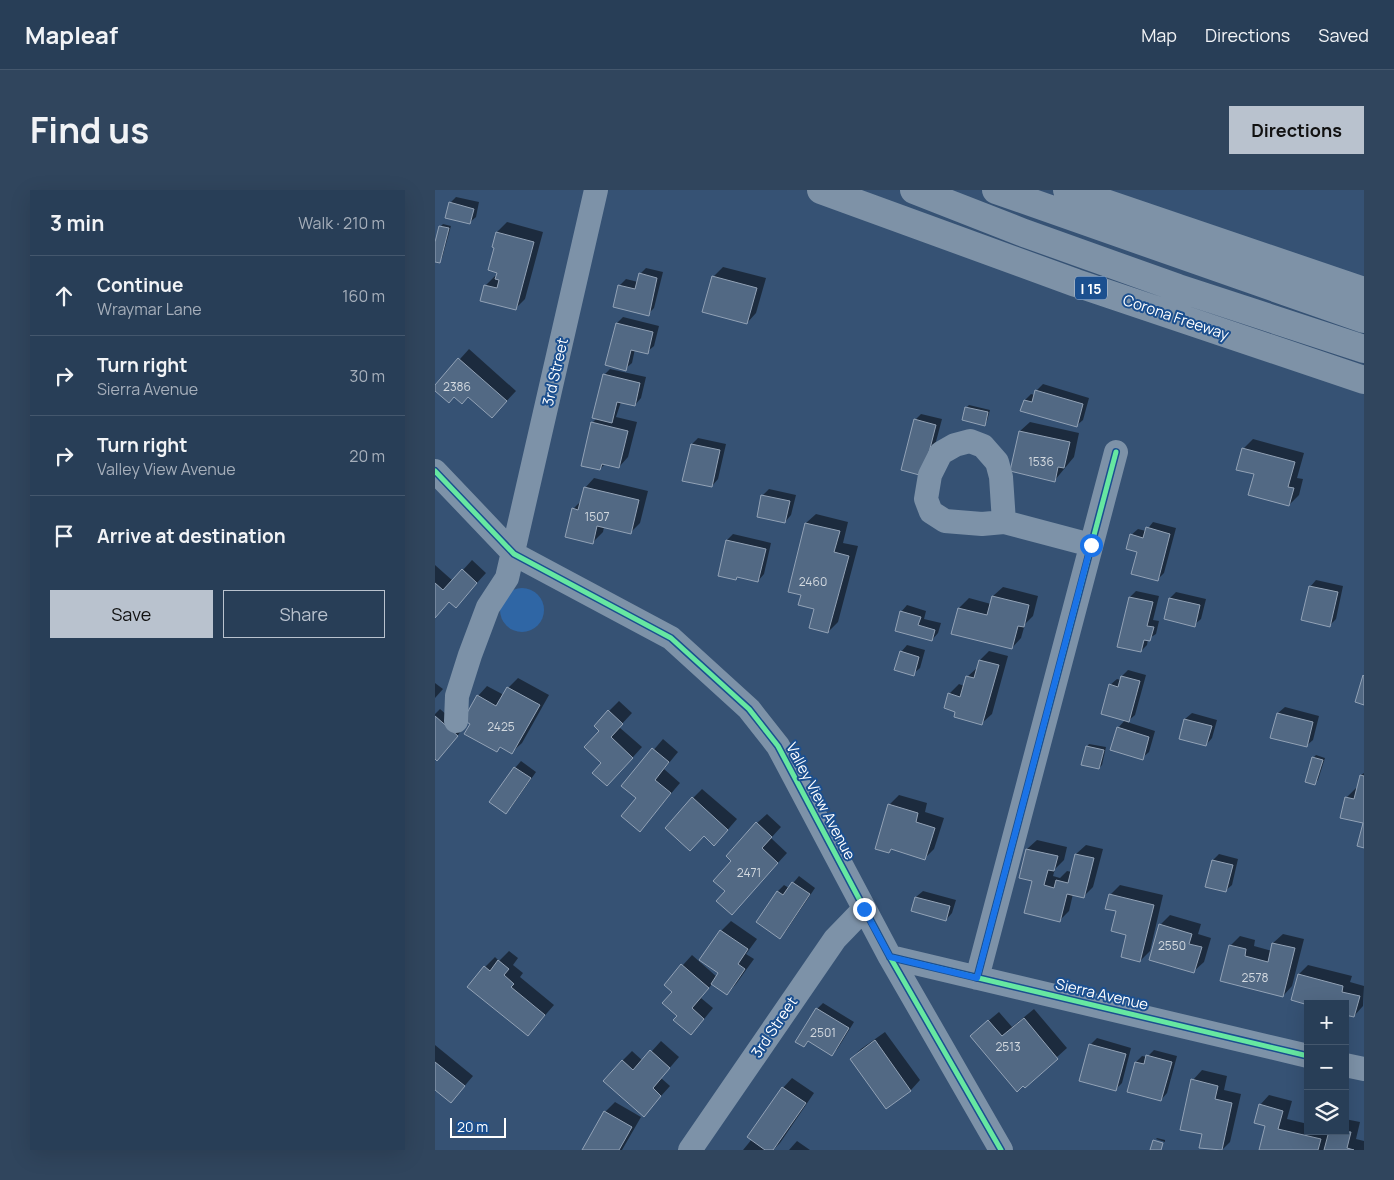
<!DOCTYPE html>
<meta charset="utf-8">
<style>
:root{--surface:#283e57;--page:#30455d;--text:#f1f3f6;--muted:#a5aeba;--line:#44576d;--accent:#b9c2ce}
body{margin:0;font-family:Manrope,sans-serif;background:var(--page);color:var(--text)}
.controls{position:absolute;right:15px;bottom:15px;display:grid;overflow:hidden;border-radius:0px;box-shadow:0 5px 20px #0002}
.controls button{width:45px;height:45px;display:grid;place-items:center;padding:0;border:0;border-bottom:1px solid var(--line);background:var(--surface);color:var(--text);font:25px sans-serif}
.scale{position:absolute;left:15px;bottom:12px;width:56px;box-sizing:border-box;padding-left:5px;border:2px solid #fff;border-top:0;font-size:14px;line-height:18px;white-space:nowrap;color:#fff;-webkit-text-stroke:4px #1b4f8f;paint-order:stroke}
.stop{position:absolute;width:15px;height:15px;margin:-11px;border:4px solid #1a73e8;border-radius:50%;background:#fff}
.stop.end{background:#1a73e8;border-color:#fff;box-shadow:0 1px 5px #0008}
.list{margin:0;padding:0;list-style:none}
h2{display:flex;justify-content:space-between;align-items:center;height:65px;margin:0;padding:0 20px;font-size:21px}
h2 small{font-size:16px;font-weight:400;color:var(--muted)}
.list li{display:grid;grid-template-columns:32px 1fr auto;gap:15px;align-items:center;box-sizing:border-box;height:80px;padding:0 20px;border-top:1px solid var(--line)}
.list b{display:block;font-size:19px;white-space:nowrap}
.list p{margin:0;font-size:16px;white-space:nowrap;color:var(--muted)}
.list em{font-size:16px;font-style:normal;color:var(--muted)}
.actions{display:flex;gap:10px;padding:15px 20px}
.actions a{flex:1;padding:11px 0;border:1px solid var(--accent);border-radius:0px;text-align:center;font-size:18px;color:var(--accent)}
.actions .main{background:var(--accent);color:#111}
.icon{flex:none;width:28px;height:28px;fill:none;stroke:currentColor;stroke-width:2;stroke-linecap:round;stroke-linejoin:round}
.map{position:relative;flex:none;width:929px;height:960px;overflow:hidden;border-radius:0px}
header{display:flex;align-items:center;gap:30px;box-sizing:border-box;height:70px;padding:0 25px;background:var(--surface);border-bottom:1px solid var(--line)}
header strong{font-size:24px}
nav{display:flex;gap:28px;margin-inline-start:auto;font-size:18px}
.intro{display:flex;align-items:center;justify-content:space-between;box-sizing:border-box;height:120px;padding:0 30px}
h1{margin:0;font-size:35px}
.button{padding:12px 22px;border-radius:0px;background:var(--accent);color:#111;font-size:18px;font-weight:700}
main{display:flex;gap:30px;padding:0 30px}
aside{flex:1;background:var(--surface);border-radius:0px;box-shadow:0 5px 20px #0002}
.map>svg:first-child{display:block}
.green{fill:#2f66a5}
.shadow{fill:#0007}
.building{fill:#526984;stroke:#92a2b6}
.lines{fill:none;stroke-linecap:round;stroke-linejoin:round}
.minor{stroke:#7d92a8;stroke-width:24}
.highway{stroke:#7e92a7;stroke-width:28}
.cycleway-casing{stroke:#1b4f8f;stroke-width:8}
.cycleway{stroke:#66e7a1;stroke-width:5}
.route{stroke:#1a73e8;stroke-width:6}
.labels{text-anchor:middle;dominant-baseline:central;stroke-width:4;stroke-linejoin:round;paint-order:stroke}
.number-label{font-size:12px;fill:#d4dae0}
.shield{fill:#1b4f8f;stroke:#bbcadd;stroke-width:1}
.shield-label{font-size:14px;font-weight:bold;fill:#fff}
.street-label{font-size:15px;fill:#fff;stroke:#1b4f8f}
</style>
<header>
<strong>Mapleaf</strong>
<nav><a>Map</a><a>Directions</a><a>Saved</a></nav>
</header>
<div class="intro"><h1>Find us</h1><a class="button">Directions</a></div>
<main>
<aside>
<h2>3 min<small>Walk · 210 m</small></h2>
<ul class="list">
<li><svg class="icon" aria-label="ahead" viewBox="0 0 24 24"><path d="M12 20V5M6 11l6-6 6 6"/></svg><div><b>Continue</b><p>Wraymar Lane</p></div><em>160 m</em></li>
<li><svg class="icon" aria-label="right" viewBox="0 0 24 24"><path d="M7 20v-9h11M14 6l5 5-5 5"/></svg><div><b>Turn right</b><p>Sierra Avenue</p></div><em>30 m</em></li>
<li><svg class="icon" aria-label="right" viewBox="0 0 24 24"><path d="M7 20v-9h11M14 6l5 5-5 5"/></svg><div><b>Turn right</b><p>Valley View Avenue</p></div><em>20 m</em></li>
<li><svg class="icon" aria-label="arrive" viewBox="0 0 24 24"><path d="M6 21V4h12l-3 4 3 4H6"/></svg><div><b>Arrive at destination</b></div></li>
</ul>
<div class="actions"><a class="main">Save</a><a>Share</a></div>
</aside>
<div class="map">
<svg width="929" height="960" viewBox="0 0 929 960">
<rect width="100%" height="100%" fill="#365274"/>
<path class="green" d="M65 420a22 22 0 1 1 44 0a22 22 0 1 1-44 0Z"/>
<path class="shadow" d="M21 7 44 12 41 27 34 33 15 13Z
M72 32 108 42 90 109 80 119 50 96 60 86H62L63 82 61 57 58 56 62 42Z
M8 34 16 36 7 68 4 71 0 70V58L5 37Z
M288 77 331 88 321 123 312 133 278 87Z
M211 78 228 82 219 118 213 124 184 96 191 89 203 92 205 84Z
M188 127 224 136 219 156 212 162 200 159 197 173 190 179 182 133Z
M34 159 81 201 66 217 33 206 19 205 0 199V197Z
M175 179 211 187 206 208 200 215 186 212 181 227 202 232 193 267 184 277 170 274 165 279 157 233 162 228 169 185Z
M608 194 654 208 648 230 641 236 590 210 596 204 600 205 601 201Z
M534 215 555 220 552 231 549 234 531 218Z
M486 224 507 229 494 278 480 230Z
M595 232 644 243 639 267 620 290 585 241Z
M263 248 291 254 283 289 277 296 257 254Z
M818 249 869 263 862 288 868 289 864 305 854 315 820 283 808 259Z
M159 288 213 301 205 333 195 343 169 337 168 342 158 352 138 319 147 310 150 298Z
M334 299 361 305 356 325 350 332 323 326 328 305Z
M381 324 413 332 408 353 423 356 403 432 393 442 380 418 367 404 354 401 371 333Z
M718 332 741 338 729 383 723 389 696 345 703 339 711 341Z
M298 344 336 353 329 384 323 391 304 386 301 389 292 350Z
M37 370 51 383 30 406 15 410 0 426V375L18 391Z
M881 390 908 396 901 429 895 435 875 397Z
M568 397 603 406 598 426 590 434 586 448 577 458 518 443 524 418 534 408 556 414 558 406Z
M701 401 724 406 718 430 724 431 721 444 713 449 712 455 706 461 695 407Z
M741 402 771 409 766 429 759 435 735 408Z
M472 415 491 421 489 429 506 433 503 443 497 450 466 422Z
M472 455 490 460 485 478 478 484 466 462Z
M554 461 573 466 557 524 547 533 522 521 514 504 524 494 529 496 532 487 543 477 545 470Z
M693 480 711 485 700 525 692 532 720 541 714 562 707 568 683 538 690 530 675 495 682 489 686 490 687 486Z
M83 488 114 505 87 553 77 562 67 556 62 561 43 506 52 496 69 505 73 498Z
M0 493 8 499 0 508Z
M184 511 197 523 184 537 207 557 182 585 168 573 166 541 174 521Z
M850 517 884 526 878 550 871 556 843 523Z
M5 519 28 539 8 563 0 568V524Z
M757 523 782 530 777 548 771 555 745 548 750 529Z
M228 549 243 562 229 579 245 593 205 640 202 608 188 596Z
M654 554 671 557 667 575 664 578 652 557Z
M881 565 890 568 883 590 880 593 878 568Z
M86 571 101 582 77 616 71 622 80 578Z
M929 583V632L911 608 921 598H923L926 585Z
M267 599 302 629 289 644 258 608Z
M464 605 492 613 490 622 509 628 499 659 489 669 457 659 454 662 441 658 455 614Z
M332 624 346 637 336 648 352 663 306 713 291 701 298 671 322 633Z
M602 650 632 657 629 670 620 679 618 686 625 688 632 681 637 682 641 664 651 655 668 659 658 697 648 707 638 704 634 721 624 731 598 691 585 687 592 659Z
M784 664 803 669 797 695 790 701 778 670Z
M364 686 380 698 351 741 344 747 322 732 343 701 349 695 354 698Z
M685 695 728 705 715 761 705 771 675 705Z
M488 701 521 710 517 723 511 730 478 720 481 707Z
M735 725 766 734 763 744 776 748 769 772 759 781 725 735Z
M296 731 322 749 311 764 319 769 301 794 292 804 277 794 266 808 278 818 265 834 244 826 239 801 230 795 257 765 282 787 285 783 266 770 286 741Z
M848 744 869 749 857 796 848 806 795 756 805 746 820 750 819 756 837 761 838 753Z
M74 761 83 768 78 775 88 783 85 787 119 815 93 845 50 777 60 767 64 771Z
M873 775 917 786 915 792 929 796 928 816 919 826 910 814 864 784Z
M388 813 419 832 403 858 397 865 374 851 369 856 382 819Z
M599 819 632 858 590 896 546 837 564 822 577 837Z
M450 842 485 890 476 900 452 917 416 869 426 859Z
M662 848 696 858 687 893 681 899 655 855Z
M226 851 244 867 226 888 235 896 218 915 187 871 197 861 208 871Z
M0 855 38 886 16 912 0 899Z
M719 860 742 866 732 903 726 910 701 872 707 866 712 867Z
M767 880 792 886 789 900 806 904 795 952 787 960 766 957 769 944 758 890Z
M357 888 379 903 345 953 338 960H308L317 949 348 898Z
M834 905 857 911 852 929 873 934V941H910V929L925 932 921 949 929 951V960H825L831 935 825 915Z
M180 912 206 927 187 960H148L170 922Z
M722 948 730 950V952L721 949Z
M362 951 375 960H354Z"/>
<path class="building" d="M14 12 39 19 35 34 10 28Z
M4 36 14 38 5 73 0 72V52Z
M61 42 99 52 81 120 45 111 49 95 62 98 64 90 60 89 62 83 53 80 59 58 57 57Z
M204 83 222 88 214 126 178 117 183 95 200 99Z
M277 86 322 98 312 134 267 122Z
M181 133 218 142 213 164 196 160 191 181 170 175Z
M23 168 72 211 57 228 33 207 27 214 19 207 14 213 0 201V195Z
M168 184 205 193 200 216 182 212 177 233 157 228Z
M600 200 648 214 642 237 585 221 589 210 597 212Z
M530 217 553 222 550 236 527 230Z
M479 229 501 235 488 286 466 280Z
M156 232 193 241 184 278 167 274 165 280 146 276Z
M584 241 635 252 629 278 623 277 620 292 575 281Z
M256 254 285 260 277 297 247 291Z
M807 258 860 272 853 297 859 298 854 316 813 305 819 284 801 280Z
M149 297 204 310 196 344 162 336 158 354 130 347 137 318 143 320Z
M326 305 355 311 350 333 322 327Z
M370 333 405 341 399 362 414 366 393 443 374 438 379 419 363 415 366 405 353 402Z
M711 337 735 344 723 391 696 384 702 362 691 359 695 344 708 348Z
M291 350 331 359 323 392 302 387 301 390 283 386Z
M27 379 42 393 21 418 14 412 0 428V393L8 400Z
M874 396 903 402 895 437 866 430Z
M557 406 594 415 589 437 583 436 577 459 516 444 523 418 552 425Z
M694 407 718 412 712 436 719 437 715 451 709 450 706 462 682 457Z
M734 408 765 415 760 437 729 429Z
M465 421 486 427 483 435 500 440 497 451 460 441Z
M465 461 484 467 479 486 459 480Z
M544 470 564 475 547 535 519 527 520 522 509 518 513 503 525 507 531 486 539 488Z
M928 485 929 486V515L920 512Z
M686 486 705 491 694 532 666 524 674 494 683 497Z
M72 497 105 515 77 564 65 557 62 562 29 544 35 534 28 530 42 505 61 516Z
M173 520 188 534 176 547 198 568 172 596 157 583 166 573 149 557 164 541 159 536Z
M842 523 878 532 872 557 835 548Z
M0 526 23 546 2 571 0 569Z
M749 529 777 536 771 556 744 549Z
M682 537 714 547 708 570 675 560Z
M651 556 669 560 664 579 646 575Z
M217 558 234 572 220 590 236 603 205 642 186 626 201 608 186 596Z
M877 567 888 570 880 595 870 592Z
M79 577 96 588 71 624 54 612Z
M925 585 929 586V658L922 656 928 633 905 628 910 607 919 609Z
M257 607 293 640 279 656 269 646 255 661 230 638Z
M453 614 483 623 481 632 500 638 490 670 456 659 454 663 440 659Z
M321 632 337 647 327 658 343 673 297 725 281 711 290 701 278 691 296 671 291 666Z
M591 659 623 666 619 681 613 680 609 695 619 698 621 690 633 693 640 664 659 668 649 708 632 704 625 732 589 723 597 691 584 688Z
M777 670 798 675 791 702 770 697Z
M357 692 375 704 345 749 321 732 342 701 348 705Z
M674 704 719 715 705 772 686 767 691 745 676 741 681 721 670 719Z
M480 707 515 716 511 731 476 721Z
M724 734 757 744 754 754 767 757 759 783 714 770Z
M285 740 313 759 303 774 310 779 292 805 276 794 283 783 264 770Z
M837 753 860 758 848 807 785 791 794 755 811 759 810 766 833 772Z
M63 770 74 779 69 785 79 794 76 797 110 825 93 846 32 797 49 776 55 781Z
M246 774 274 798 257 818 269 829 256 845 238 830 242 826 227 813 237 802 229 795Z
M863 784 908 796 907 802 925 806 919 827 910 825V814L873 815 856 810Z
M381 818 414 838 397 866 373 851 369 857 360 852Z
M589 828 623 869 590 898 588 896 582 902 535 846 553 830 567 846Z
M440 850 476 901 451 919 415 869Z
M654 854 691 864 681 901 644 891Z
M215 860 235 878 218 898 226 906 209 927 168 891 187 870 198 880Z
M711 865 737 872 726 911 692 902 700 872 709 874Z
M0 872 30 896 16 913 0 900Z
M756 889 783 896 780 909 797 913 787 960 764 958 767 944 745 940Z
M347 897 371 913 338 960H330L312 947Z
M824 914 848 921 843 939 886 949 883 960H824L830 936 819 933Z
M169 921 197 937 184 960H147Z
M894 941 916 942 912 958 919 960H889Z
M718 950 728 953 726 960H715Z"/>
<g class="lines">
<path class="minor" d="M0 281 79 364 236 448 314 519 343 556 455 767 566 960
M569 332 566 287 562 272 548 256 535 251 520 255 506 263 495 285 491 309 496 322 510 331 547 334 569 332 656 355
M21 531 22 506 35 465 53 417 72 388 161 0
M455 767 873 866
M542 788 681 262
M910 875 929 879
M255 960 400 749 429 719"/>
<path class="highway" d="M386 0 641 93 929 190
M479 0 589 43 743 98 929 159
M561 0 929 129
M632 0 929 101"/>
<defs>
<path id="cycleway" d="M0 281 79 364 236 448 314 519 343 556 455 767 566 960
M455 767 873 866
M542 788 681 262"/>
</defs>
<use href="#cycleway" class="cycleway-casing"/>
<use href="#cycleway" class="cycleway"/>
</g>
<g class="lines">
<path class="route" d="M429 719 455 767 542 788 656 355"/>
</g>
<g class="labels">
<g class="number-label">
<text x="22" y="196">2386</text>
<text x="606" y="271">1536</text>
<text x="162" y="326">1507</text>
<text x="378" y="391">2460</text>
<text x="66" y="536">2425</text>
<text x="314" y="682">2471</text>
<text x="737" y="755">2550</text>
<text x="820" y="787">2578</text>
<text x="388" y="842">2501</text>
<text x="573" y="856">2513</text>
</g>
<rect class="shield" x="640" y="86.5" width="32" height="23" rx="4"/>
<g class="shield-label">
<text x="656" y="98">I 15</text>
</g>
<g class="street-label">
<text transform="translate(741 127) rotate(19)">Corona Freeway</text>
<text transform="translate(120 182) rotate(-77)">3rd Street</text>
<text transform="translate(386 611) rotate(62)">Valley View Avenue</text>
<text transform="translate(667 804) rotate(13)">Sierra Avenue</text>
<text transform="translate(339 837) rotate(-56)">3rd Street</text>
</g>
</g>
</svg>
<div class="controls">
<button>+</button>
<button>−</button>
<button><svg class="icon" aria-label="layers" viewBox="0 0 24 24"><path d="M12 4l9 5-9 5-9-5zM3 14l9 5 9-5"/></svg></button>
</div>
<div class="scale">20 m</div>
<div class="stop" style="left:656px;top:355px"></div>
<div class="stop end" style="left:429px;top:719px"></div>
</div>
</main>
